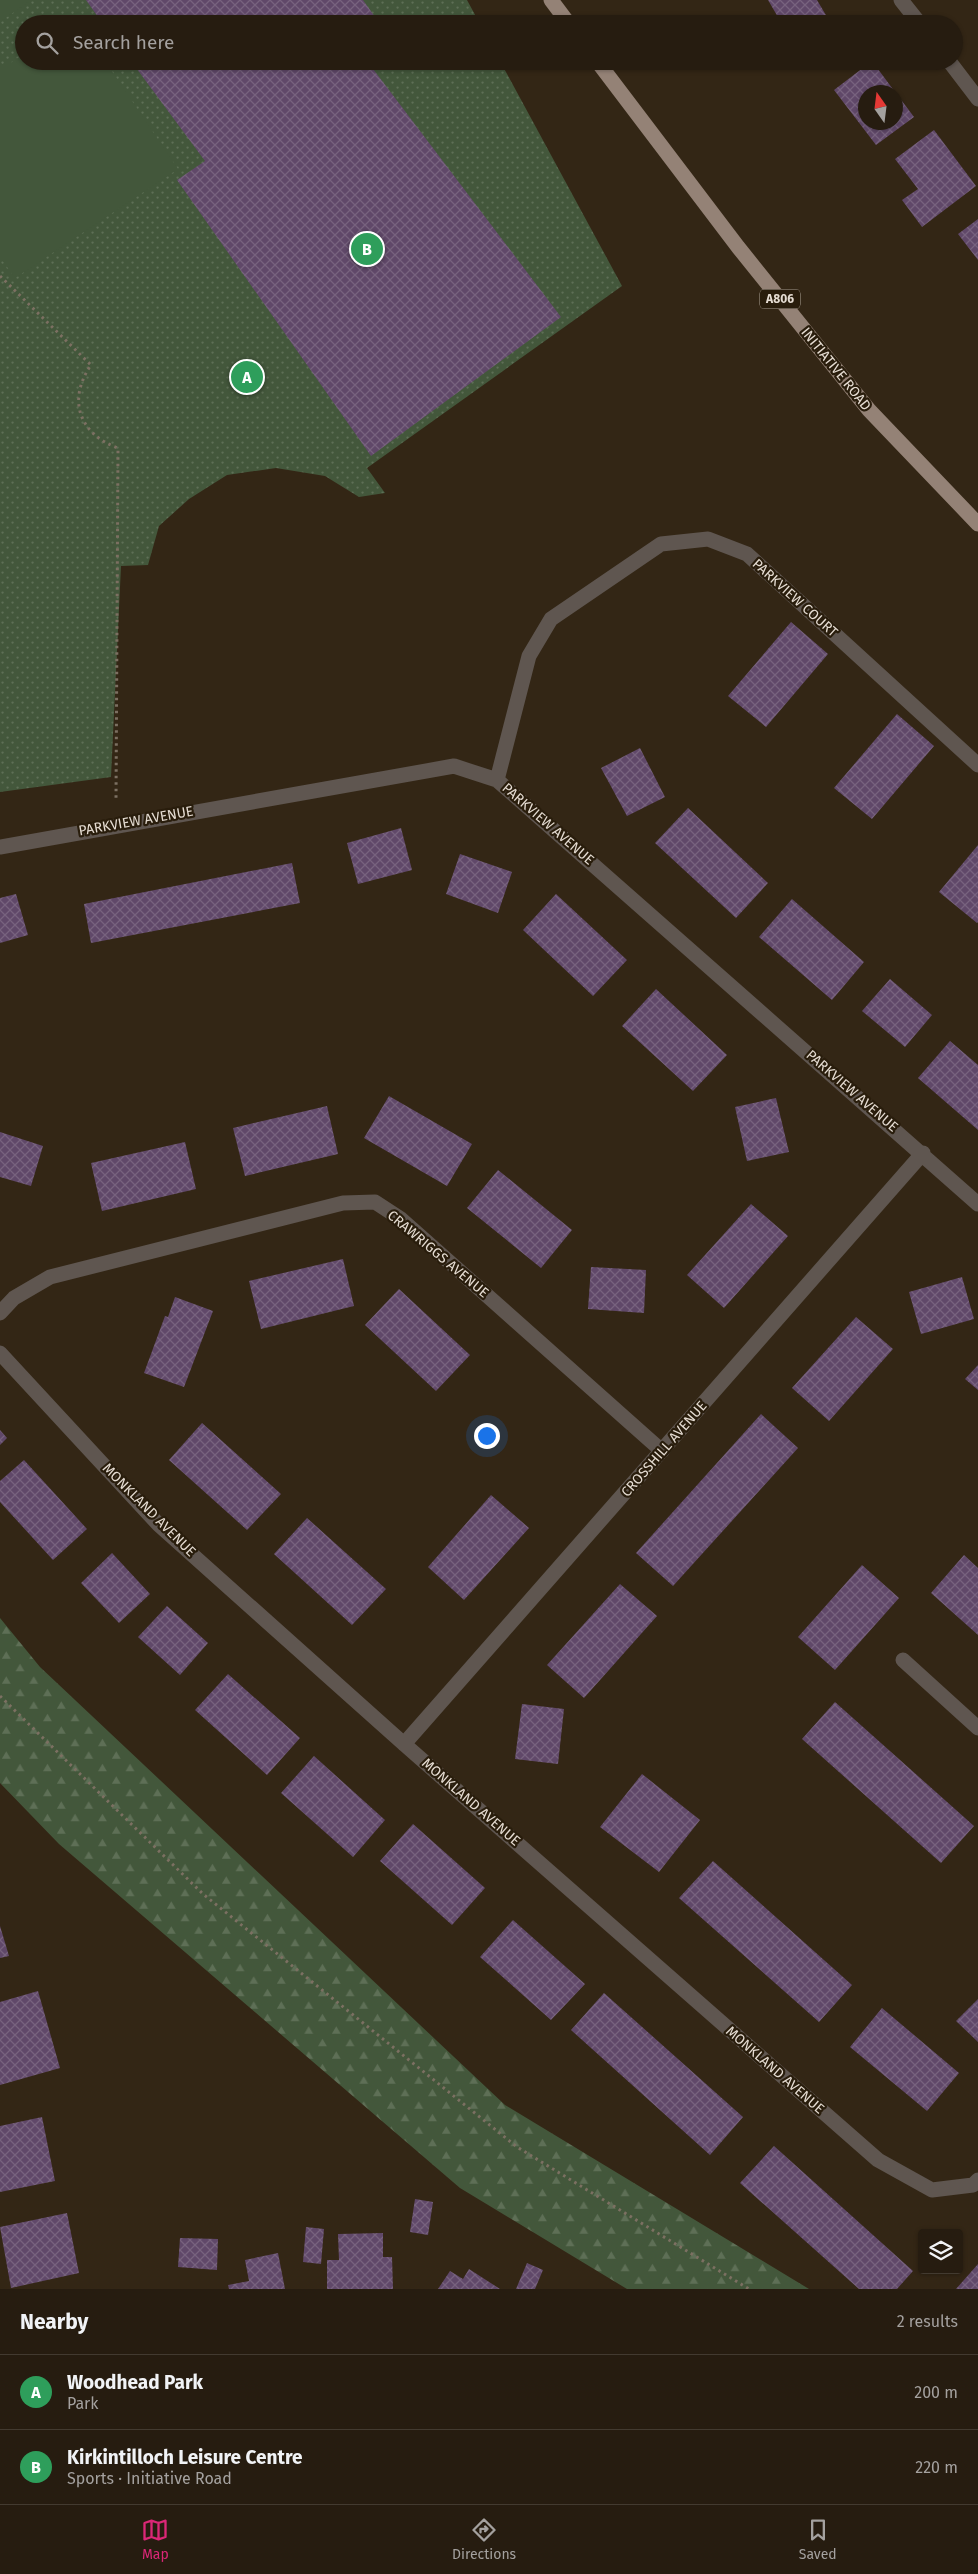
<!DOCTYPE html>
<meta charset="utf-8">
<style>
:root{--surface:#261c10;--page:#32291e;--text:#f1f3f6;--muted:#a4a19f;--line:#423a30;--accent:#db2777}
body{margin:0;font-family:"Fira Sans",sans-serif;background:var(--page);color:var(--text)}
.controls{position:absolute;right:15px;bottom:15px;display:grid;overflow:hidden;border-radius:5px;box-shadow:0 1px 4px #0004}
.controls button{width:45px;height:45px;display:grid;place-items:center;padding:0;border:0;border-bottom:1px solid var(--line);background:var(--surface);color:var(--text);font:25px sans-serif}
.compass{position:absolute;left:858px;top:85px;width:45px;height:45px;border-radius:50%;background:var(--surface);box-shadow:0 1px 4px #0004;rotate:346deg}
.you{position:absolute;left:486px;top:1435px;width:18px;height:18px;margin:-12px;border:4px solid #fff;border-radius:50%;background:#1a73e8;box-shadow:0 0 0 8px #1a73e833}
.badge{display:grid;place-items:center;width:32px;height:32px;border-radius:50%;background:var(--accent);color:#fff;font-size:16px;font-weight:700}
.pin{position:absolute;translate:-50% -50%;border:2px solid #fff;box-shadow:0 1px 5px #0006}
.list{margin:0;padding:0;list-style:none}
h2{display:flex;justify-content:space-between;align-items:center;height:65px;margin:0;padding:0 20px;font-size:21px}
h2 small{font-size:16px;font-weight:400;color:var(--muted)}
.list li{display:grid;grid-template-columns:32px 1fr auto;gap:15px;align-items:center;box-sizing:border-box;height:75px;padding:0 20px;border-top:1px solid var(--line)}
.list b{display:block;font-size:19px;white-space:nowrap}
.list p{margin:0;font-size:16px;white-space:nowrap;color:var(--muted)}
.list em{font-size:16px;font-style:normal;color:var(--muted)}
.icon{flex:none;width:28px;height:28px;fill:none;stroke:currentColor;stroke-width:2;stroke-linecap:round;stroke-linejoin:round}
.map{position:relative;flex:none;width:978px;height:2289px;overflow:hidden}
.search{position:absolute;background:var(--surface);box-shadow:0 1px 4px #0004;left:15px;right:15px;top:15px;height:55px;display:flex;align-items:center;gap:12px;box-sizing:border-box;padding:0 18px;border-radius:28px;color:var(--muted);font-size:19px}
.sheet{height:215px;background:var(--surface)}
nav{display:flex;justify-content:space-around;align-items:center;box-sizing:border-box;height:70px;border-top:1px solid var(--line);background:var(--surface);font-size:14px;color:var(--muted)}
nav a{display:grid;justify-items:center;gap:2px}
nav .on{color:var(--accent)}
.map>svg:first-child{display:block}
.forest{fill:url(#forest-firs)}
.park{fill:url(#park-dots)}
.garden{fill:#43573b}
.building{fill:url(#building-cross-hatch)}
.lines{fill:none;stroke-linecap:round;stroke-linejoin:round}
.path{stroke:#7c7062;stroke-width:3;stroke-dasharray:2.5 4;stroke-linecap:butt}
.street{stroke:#5f5650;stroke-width:15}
.primary{stroke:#948276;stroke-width:15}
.labels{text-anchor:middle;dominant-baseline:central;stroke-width:4.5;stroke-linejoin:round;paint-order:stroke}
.shield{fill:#291d0c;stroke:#ada397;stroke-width:1}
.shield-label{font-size:12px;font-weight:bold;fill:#e6ddd3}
.street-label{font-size:14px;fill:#e6ddd3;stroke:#291d0c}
</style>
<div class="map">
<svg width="978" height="2289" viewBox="0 0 978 2289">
<defs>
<pattern id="forest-firs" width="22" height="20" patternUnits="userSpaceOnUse" patternTransform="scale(1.25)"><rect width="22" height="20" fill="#43573b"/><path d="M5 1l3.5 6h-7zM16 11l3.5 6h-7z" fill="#5e6f56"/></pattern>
<pattern id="park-dots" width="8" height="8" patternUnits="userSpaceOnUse" patternTransform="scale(1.25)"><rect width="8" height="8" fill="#43573b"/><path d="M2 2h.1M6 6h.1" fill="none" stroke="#5e6f56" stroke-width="1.8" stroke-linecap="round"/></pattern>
<pattern id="building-cross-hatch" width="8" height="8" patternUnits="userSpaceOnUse" patternTransform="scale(1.25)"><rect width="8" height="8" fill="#604869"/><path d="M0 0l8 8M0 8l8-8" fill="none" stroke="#77627e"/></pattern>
</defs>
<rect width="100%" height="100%" fill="#332615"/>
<path class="forest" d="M0 1618 40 1667 505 2105 809 2289H627L460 2188 59 1844 0 1783Z"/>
<path class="park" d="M0 0H467L480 24H24V61H500L622 286 367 468 385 493 359 497 325 476 276 468 227 475 189 499 159 526 148 565 121 566 111 777 0 792Z"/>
<path class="garden" d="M0 0H31L0 22Z
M24 54V61H105L178 169 15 278 0 257V70Z"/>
<path class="building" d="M86 0H363L380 24H103Z
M768 0H817L830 22 839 17 843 24H782Z
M131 61H367L561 317 371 456 177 180 205 161Z
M804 61H824L809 70Z
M872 61 895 92H866V122H896V93L914 117 876 145 834 90Z
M934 130 976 186 922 227 902 200 918 189 895 159Z
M978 219V260L958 234Z
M791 622 828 654 766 727 728 696Z
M897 714 934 746 872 819 834 788Z
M640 748 665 797 627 816 601 768Z
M688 808 768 883 736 918 655 843Z
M401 828 412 870 358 884 347 843Z
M978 845V922L977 923 939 892Z
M460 854 512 872 498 913 446 894Z
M292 863 300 903 91 943 84 904Z
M16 894 28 935 0 943V898Z
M556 894 627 960 593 996 523 930Z
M792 899 864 962 832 1000 759 937Z
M890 979 932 1015 905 1047 862 1011Z
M656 989 727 1055 693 1091 622 1026Z
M950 1041 978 1065V1130L918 1078Z
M389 1096 472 1144 447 1186 364 1138Z
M776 1098 789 1152 747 1161 735 1107Z
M327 1106 338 1154 245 1176 233 1128Z
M0 1132 43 1146 31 1186 0 1177Z
M185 1142 196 1189 102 1211 91 1163Z
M498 1170 572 1230 541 1268 467 1208Z
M751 1204 788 1236 724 1308 687 1275Z
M343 1259 354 1306 261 1329 249 1281Z
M591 1267 646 1270 644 1313 588 1309Z
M962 1277 974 1319 921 1334 909 1292Z
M399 1289 470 1355 436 1391 365 1325Z
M175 1297 213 1311 184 1387 144 1373 165 1316 168 1317Z
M856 1317 893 1349 829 1421 792 1388Z
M978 1365V1390L965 1379Z
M761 1414 798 1448 673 1586 636 1553Z
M202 1423 281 1494 247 1530 169 1460Z
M0 1430 7 1438 0 1445Z
M24 1460 87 1529 53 1560 0 1502V1481Z
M491 1495 529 1528 464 1600 428 1567Z
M307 1518 386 1589 352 1625 274 1554Z
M112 1553 150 1594 119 1623 81 1583Z
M964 1555 978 1568V1635L931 1593Z
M862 1565 899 1598 835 1670 798 1637Z
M620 1584 657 1616 584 1698 547 1665Z
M167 1606 208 1643 180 1675 138 1637Z
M228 1674 300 1738 267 1775 195 1710Z
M835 1702 974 1826 941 1863 802 1739Z
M522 1704 564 1709 558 1764 515 1759Z
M314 1756 385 1820 353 1857 281 1793Z
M642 1774 700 1820 659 1872 600 1827Z
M413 1824 485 1888 452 1925 380 1861Z
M713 1861 852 1985 819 2022 679 1898Z
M513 1920 585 1984 551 2020 480 1957Z
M0 1926 9 1956 0 1958Z
M38 1991 60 2068 0 2085V2002Z
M604 1993 743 2117 710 2155 571 2030Z
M978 1999V2042L956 2021Z
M882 2008 959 2073 927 2111 850 2047Z
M42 2117 55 2181 0 2192V2126Z
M774 2146 913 2271 897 2289H859L740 2183Z
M415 2199 433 2202 428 2235 410 2232Z
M67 2213 79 2273 11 2288 0 2227Z
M306 2227 324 2229 321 2264 303 2262Z
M383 2233V2257H392L393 2289H327V2260H339L338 2234Z
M180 2238 218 2239 217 2270 178 2267Z
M278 2253 285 2289H229L228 2285 249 2281 245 2260Z
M527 2263 543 2270 535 2289H516Z
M978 2264V2289H956Z
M469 2269 500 2289H438L450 2271 463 2279Z"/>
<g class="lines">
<path class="path" d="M0 276 91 365C67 400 79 434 118 448L116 799
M0 1696 203 1894 517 2147 749 2289"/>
<path class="street" d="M901 0 920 24
M949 61 978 99
M497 780 529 656 551 619 661 544 708 539 747 554 978 765
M0 847 454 766 497 780 978 1204
M0 1313 14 1298 50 1277 343 1203 375 1202 401 1219 662 1451
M0 1353 159 1525 404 1744 878 2160 932 2190 973 2185 978 2180
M903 1660 978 1728
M404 1744 923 1153"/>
<path class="primary" d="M551 0 569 24
M597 61 738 247 869 410 978 524"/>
</g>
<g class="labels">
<rect class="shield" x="760" y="289.5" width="40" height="19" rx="4"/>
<g class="shield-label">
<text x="780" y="299">A806</text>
</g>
<g class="street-label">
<text transform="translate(836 369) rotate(51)">INITIATIVE ROAD</text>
<text transform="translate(795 598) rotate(42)">PARKVIEW COURT</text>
<text transform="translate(136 821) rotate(-10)">PARKVIEW AVENUE</text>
<text transform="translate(548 824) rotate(41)">PARKVIEW AVENUE</text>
<text transform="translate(852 1091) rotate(41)">PARKVIEW AVENUE</text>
<text transform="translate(438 1254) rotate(40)">CRAWRIGGS AVENUE</text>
<text transform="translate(664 1449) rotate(-49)">CROSSHILL AVENUE</text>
<text transform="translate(149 1510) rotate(45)">MONKLAND AVENUE</text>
<text transform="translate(471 1802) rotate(41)">MONKLAND AVENUE</text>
<text transform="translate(775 2070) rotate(41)">MONKLAND AVENUE</text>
</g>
</g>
</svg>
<div class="controls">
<button><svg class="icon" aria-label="layers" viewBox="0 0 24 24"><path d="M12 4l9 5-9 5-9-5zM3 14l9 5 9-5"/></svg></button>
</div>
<svg class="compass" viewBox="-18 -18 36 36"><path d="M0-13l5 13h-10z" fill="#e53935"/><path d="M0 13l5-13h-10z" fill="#a4a19f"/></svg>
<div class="you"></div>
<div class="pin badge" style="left:247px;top:377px;background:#2e9e5b">A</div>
<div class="pin badge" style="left:367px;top:249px;background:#2e9e5b">B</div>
<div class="search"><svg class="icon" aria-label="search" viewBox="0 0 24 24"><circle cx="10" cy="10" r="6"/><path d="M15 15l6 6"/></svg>Search here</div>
</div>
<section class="sheet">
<h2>Nearby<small>2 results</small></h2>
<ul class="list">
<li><span class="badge" style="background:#2e9e5b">A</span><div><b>Woodhead Park</b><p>Park</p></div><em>200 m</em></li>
<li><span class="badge" style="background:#2e9e5b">B</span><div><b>Kirkintilloch Leisure Centre</b><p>Sports · Initiative Road</p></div><em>220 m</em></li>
</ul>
</section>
<nav>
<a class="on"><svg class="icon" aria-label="map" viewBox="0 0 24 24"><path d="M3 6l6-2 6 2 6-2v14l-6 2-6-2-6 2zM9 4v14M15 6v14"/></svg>Map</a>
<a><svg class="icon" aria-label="directions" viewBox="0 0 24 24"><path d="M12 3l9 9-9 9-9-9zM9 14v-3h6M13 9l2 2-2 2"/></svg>Directions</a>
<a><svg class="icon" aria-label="saved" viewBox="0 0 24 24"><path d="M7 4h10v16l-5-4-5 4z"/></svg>Saved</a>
</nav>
